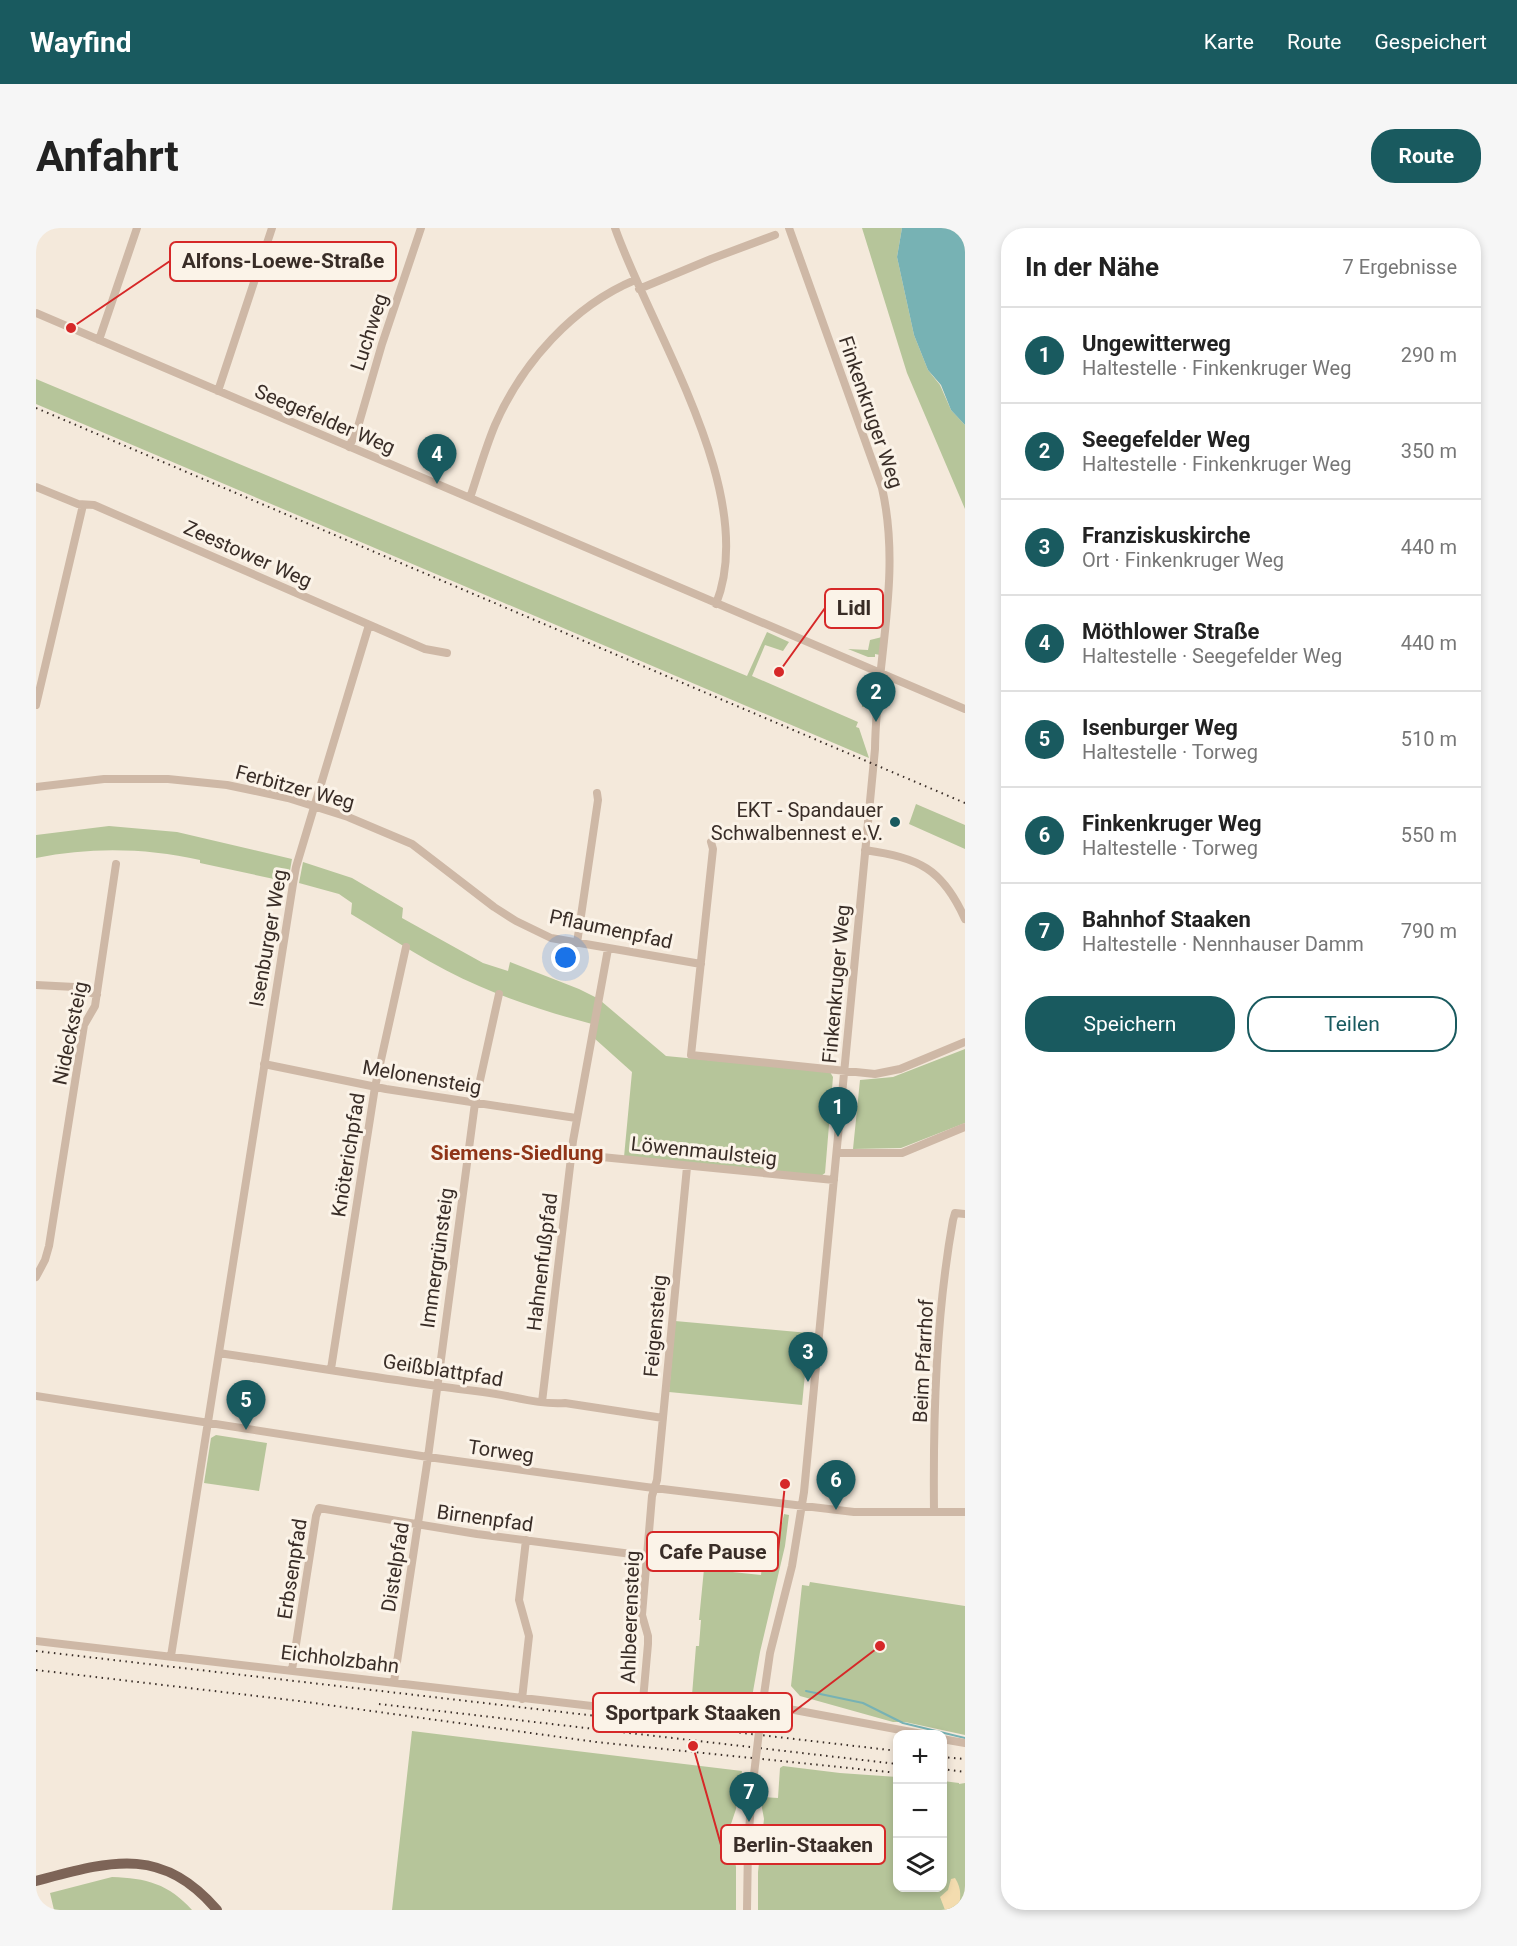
<!DOCTYPE html>
<html lang="de">
<meta charset="utf-8">
<style>
:root{--surface:#fff;--page:#f6f6f6;--text:#222;--muted:#767676;--line:#e0e0e0;--accent:#195a5f}
body{margin:0;font-family:Roboto,sans-serif;background:var(--page);color:var(--text)}
.controls{position:absolute;right:18px;bottom:18px;display:grid;overflow:hidden;border-radius:12px;box-shadow:0 3px 9px #0003}
.controls button{width:54px;height:54px;display:grid;place-items:center;padding:0;border:0;border-bottom:2px solid var(--line);background:var(--surface);color:var(--text);font:30px sans-serif}
.you{position:absolute;left:530px;top:730px;width:21px;height:21px;margin:-15px;border:4px solid #fff;border-radius:50%;background:#1a73e8;box-shadow:0 0 0 9px #1a73e833}
.badge{display:grid;place-items:center;width:39px;height:39px;border-radius:50%;background:var(--accent);color:#fff;font-size:20px;font-weight:700}
.pin{position:absolute;translate:-50% -50px;filter:drop-shadow(0 2px 3px #0008)}
.pin::after{content:'';position:absolute;top:32px;width:21px;height:18px;background:inherit;clip-path:polygon(0 0,100% 0,50% 100%)}
.list{margin:0;padding:0;list-style:none}
h2{display:flex;justify-content:space-between;align-items:center;height:78px;margin:0;padding:0 24px;font-size:26px}
h2 small{font-size:20px;font-weight:400;color:var(--muted)}
.list li{display:grid;grid-template-columns:39px 1fr auto;gap:18px;align-items:center;box-sizing:border-box;height:96px;padding:0 24px;border-top:2px solid var(--line)}
.list b{display:block;font-size:22px;white-space:nowrap}
.list p{margin:0;font-size:20px;white-space:nowrap;color:var(--muted)}
.list em{font-size:20px;font-style:normal;color:var(--muted)}
.actions{display:flex;gap:12px;padding:18px 24px}
.actions a{flex:1;padding:14px 0;border:2px solid var(--accent);border-radius:24px;text-align:center;font-size:21px;color:var(--accent)}
.actions .main{background:var(--accent);color:#fff}
.icon{flex:none;width:33px;height:33px;fill:none;stroke:currentColor;stroke-width:2;stroke-linecap:round;stroke-linejoin:round}
.map{position:relative;flex:none;width:929px;height:1682px;overflow:hidden;border-radius:24px}
header{display:flex;align-items:center;gap:36px;box-sizing:border-box;height:84px;padding:0 30px;background:var(--accent);color:#fff}
header strong{font-size:28px}
nav{display:flex;gap:33px;margin-inline-start:auto;font-size:21px}
.intro{display:flex;align-items:center;justify-content:space-between;box-sizing:border-box;height:144px;padding:0 36px}
h1{margin:0;font-size:42px}
.button{padding:15px 27px;border-radius:24px;background:var(--accent);color:#fff;font-size:21px;font-weight:700}
main{display:flex;gap:36px;padding:0 36px}
aside{flex:1;background:var(--surface);border-radius:24px;box-shadow:0 3px 9px #0003}
.map>svg:first-child{display:block}
.green{fill:#b6c59a}
.sand{fill:#f3dcaf}
.water{fill:#77b2b4}
.lines{fill:none;stroke-linecap:round;stroke-linejoin:round}
.stream{stroke:#77b2b4;stroke-width:2}
.minor{stroke:#ceb8a6;stroke-width:8}
.major{stroke:#7d6457;stroke-width:10}
.rail{stroke:#392d27;stroke-width:2;stroke-dasharray:1.5 4.5;stroke-linecap:butt}
.minor-bridge{stroke:#ceb8a6;stroke-width:8}
.poi-dot{fill:#195a5f;stroke:#fbf3e8;stroke-width:2}
.labels{text-anchor:middle;dominant-baseline:central;stroke-width:6;stroke-linejoin:round;paint-order:stroke}
.street-label{font-size:20px;fill:#392d27;stroke:#fbf3e8}
.poi-label{font-size:20px;fill:#392d27;stroke:#fbf3e8;text-anchor:end}
.neighbourhood-label{font-size:21px;font-weight:bold;fill:#903518;stroke:#fbf3e8}
.leader{fill:none;stroke:#d62828;stroke-width:2}
.callout-dot{fill:#d62828;stroke:#fbf3e8;stroke-width:2}
.callout{fill:#fbf3e8;stroke:#d62828;stroke-width:2}
.callout-label{font-size:21px;text-anchor:middle;font-weight:bold;fill:#392d27}
</style>
<header>
<strong>Wayfind</strong>
<nav><a>Karte</a><a>Route</a><a>Gespeichert</a></nav>
</header>
<div class="intro"><h1>Anfahrt</h1><a class="button">Route</a></div>
<main>
<div class="map">
<svg width="929" height="1682" viewBox="0 0 929 1682">
<rect width="100%" height="100%" fill="#f4e9db"/>
<path class="green" d="M826 0H866L861 29 878 107 892 142 904 157 915 182 929 197V281L871 145Z
M0 151 711 448 731 404 753 414 747 423 729 417 716 448 822 494 820 499 823 500 833 530 0 176Z
M846 409 844 427 839 426V429H832L812 421 832 422 834 412Z
M830 456 838 458 836 476 832 479H826L827 457Z
M880 576 929 597V621L873 596Z
M73 598 141 604 256 631 252 654 164 635V632C109 620 55 619 0 630V607Z
M267 634 316 650 367 680 366 690 447 735 472 743 474 734 543 761 561 770 556 796C518 786 480 774 443 758 398 739 357 711 315 686L316 675 303 666 263 655Z
M565 773 630 828 794 844 797 849 789 945 785 948 588 929 596 844 558 810Z
M929 821V895L865 920 817 921 824 852 857 849Z
M639 1093 773 1105 766 1177 633 1164Z
M180 1207 231 1215 223 1263 168 1255 175 1210Z
M748 1286 753 1287 749 1318 724 1424 713 1486 716 1485 714 1502 705 1501 699 1493 645 1488H608L609 1474 656 1467 660 1418H663L665 1392H663L668 1341 725 1347 729 1313 742 1314Z
M774 1354 929 1378V1507L869 1494H857L764 1468 755 1458 766 1357 773 1358Z
M376 1503 706 1543 700 1581 695 1596V1611L700 1639V1682H356Z
M747 1538 804 1545 861 1549 862 1660H906L907 1553 923 1555V1556L929 1555V1682H722V1644L728 1591 724 1569 742 1570 744 1540Z
M76 1649C110 1650 133 1656 156 1682H18L14 1665Z"/>
<path class="sand" d="M919 1650C926 1661 925 1670 922 1682H909L904 1669 912 1662 915 1651Z"/>
<path class="water" d="M866 0H929V197L915 182 905 157 892 142 878 107 861 29Z"/>
<g class="lines">
<path class="stream" d="M770 1463 827 1475 867 1495 929 1510"/>
<path class="minor" d="M579 0C615 103 724 266 680 376
M603 61 675 31 739 7
M0 85 929 481
M63 112 101 0
M182 163 236 0
M313 219 321 202 346 116 385 0
M0 259 42 276 58 277 389 421 411 425
M434 270C442 246 449 221 459 197 486 135 537 78 599 52
M0 477 47 277
M0 559 68 551H132L191 557 252 570 312 589 376 616 458 679 480 693 515 710 665 736
M675 614 677 621 655 827 839 846 864 841 929 814
M829 622C883 630 906 640 929 691
M541 715 562 572 561 565
M0 757 39 759 61 767
M228 836 350 861 540 890
M801 925H866L929 899
M535 926 798 952
M0 1049 9 1032 13 1018 48 797 59 778 80 636
M183 1125C271 1138 359 1153 447 1164 474 1167 501 1177 529 1175L627 1190
M295 1141 339 859 370 719
M0 1168 392 1229 610 1259 818 1284H929
M506 1174 537 913 572 721
M898 1284C897 1187 900 1087 917 992L919 985 929 986
M0 1413C200 1435 399 1461 599 1483L604 1482 607 1472 612 1416V1408L606 1387 616 1268 621 1252 651 939
M135 1428 257 656 260 639 333 397
M256 1442 280 1288 283 1280 441 1306 611 1328
M358 1454 392 1229 439 875 463 766
M486 1471 493 1408 483 1372 490 1312
M726 1476 886 1506
M725 1487 734 1425 756 1338 768 1264 839 521C840 433 866 347 846 260L753 0
M906 1511 929 1515
M711 1682 712 1616 716 1563"/>
<path class="major" d="M0 1653C72 1634 125 1616 181 1682"/>
<path class="rail" d="M0 180 929 575
M0 1423 862 1523
M0 1442 263 1473 560 1514 862 1545
M343 1476 861 1536
M906 1529 929 1531
M906 1541 929 1544"/>
<path class="minor-bridge" d="M716 1563 725 1487"/>
</g>
<circle class="poi-dot" cx="859" cy="594" r="6"/>
<g class="labels">
<g class="street-label">
<text transform="translate(333 104) rotate(-72)">Luchweg</text>
<text transform="translate(835 184) rotate(71)">Finkenkruger Weg</text>
<text transform="translate(289 191) rotate(23)">Seegefelder Weg</text>
<text transform="translate(212 326) rotate(24)">Zeestower Weg</text>
<text transform="translate(259 559) rotate(15)">Ferbitzer Weg</text>
<text transform="translate(575 701) rotate(12)">Pflaumenpfad</text>
<text transform="translate(232 710) rotate(-80)">Isenburger Weg</text>
<text transform="translate(800 756) rotate(-85)">Finkenkruger Weg</text>
<text transform="translate(34 805) rotate(-78)">Nidecksteig</text>
<text transform="translate(386 849) rotate(10)">Melonensteig</text>
<text transform="translate(668 923) rotate(6)">Löwenmaulsteig</text>
<text transform="translate(312 927) rotate(-81)">Knöterichpfad</text>
<text transform="translate(401 1030) rotate(-82)">Immergrünsteig</text>
<text transform="translate(506 1034) rotate(-83)">Hahnenfußpfad</text>
<text transform="translate(619 1098) rotate(-85)">Feigensteig</text>
<text transform="translate(887 1133) rotate(-87)">Beim Pfarrhof</text>
<text transform="translate(407 1142) rotate(9)">Geißblattpfad</text>
<text transform="translate(465 1223) rotate(8)">Torweg</text>
<text transform="translate(449 1290) rotate(8)">Birnenpfad</text>
<text transform="translate(359 1339) rotate(-81)">Distelpfad</text>
<text transform="translate(256 1341) rotate(-81)">Erbsenpfad</text>
<text transform="translate(594 1389) rotate(-88)">Ahlbeerensteig</text>
<text transform="translate(304 1431) rotate(7)">Eichholzbahn</text>
</g>
<g class="poi-label">
<text x="847" y="582">EKT - Spandauer<tspan x="847" dy="23">Schwalbennest e.V.</tspan></text>
</g>
<g class="neighbourhood-label">
<text x="481" y="925">Siemens-Siedlung</text>
</g>
</g>
<path class="leader" d="M35 100L134 33M743 444L789 380M749 1256L742 1324M844 1418L756 1485M657 1518L685 1617"/>
<g class="callout-dot">
<circle cx="35" cy="100" r="6"/>
<circle cx="743" cy="444" r="6"/>
<circle cx="749" cy="1256" r="6"/>
<circle cx="844" cy="1418" r="6"/>
<circle cx="657" cy="1518" r="6"/>
</g>
<g class="callout">
<rect x="134" y="14" width="226" height="39" rx="6"/>
<rect x="789" y="361" width="58" height="39" rx="6"/>
<rect x="611" y="1304" width="131" height="39" rx="6"/>
<rect x="557" y="1465" width="199" height="39" rx="6"/>
<rect x="685" y="1597" width="164" height="39" rx="6"/>
</g>
<g class="callout-label">
<text x="247" y="40">Alfons-Loewe-Straße</text>
<text x="818" y="387">Lidl</text>
<text x="677" y="1331">Cafe Pause</text>
<text x="657" y="1492">Sportpark Staaken</text>
<text x="767" y="1624">Berlin-Staaken</text>
</g>
</svg>
<div class="controls">
<button>+</button>
<button>−</button>
<button><svg class="icon" aria-label="layers" viewBox="0 0 24 24"><path d="M12 4l9 5-9 5-9-5zM3 14l9 5 9-5"/></svg></button>
</div>
<div class="you"></div>
<div class="pin badge" style="left:802px;top:909px">1</div>
<div class="pin badge" style="left:840px;top:494px">2</div>
<div class="pin badge" style="left:772px;top:1154px">3</div>
<div class="pin badge" style="left:401px;top:256px">4</div>
<div class="pin badge" style="left:210px;top:1202px">5</div>
<div class="pin badge" style="left:800px;top:1282px">6</div>
<div class="pin badge" style="left:713px;top:1594px">7</div>
</div>
<aside>
<h2>In der Nähe<small>7 Ergebnisse</small></h2>
<ul class="list">
<li><span class="badge">1</span><div><b>Ungewitterweg</b><p>Haltestelle · Finkenkruger Weg</p></div><em>290 m</em></li>
<li><span class="badge">2</span><div><b>Seegefelder Weg</b><p>Haltestelle · Finkenkruger Weg</p></div><em>350 m</em></li>
<li><span class="badge">3</span><div><b>Franziskuskirche</b><p>Ort · Finkenkruger Weg</p></div><em>440 m</em></li>
<li><span class="badge">4</span><div><b>Möthlower Straße</b><p>Haltestelle · Seegefelder Weg</p></div><em>440 m</em></li>
<li><span class="badge">5</span><div><b>Isenburger Weg</b><p>Haltestelle · Torweg</p></div><em>510 m</em></li>
<li><span class="badge">6</span><div><b>Finkenkruger Weg</b><p>Haltestelle · Torweg</p></div><em>550 m</em></li>
<li><span class="badge">7</span><div><b>Bahnhof Staaken</b><p>Haltestelle · Nennhauser Damm</p></div><em>790 m</em></li>
</ul>
<div class="actions"><a class="main">Speichern</a><a>Teilen</a></div>
</aside>
</main>
